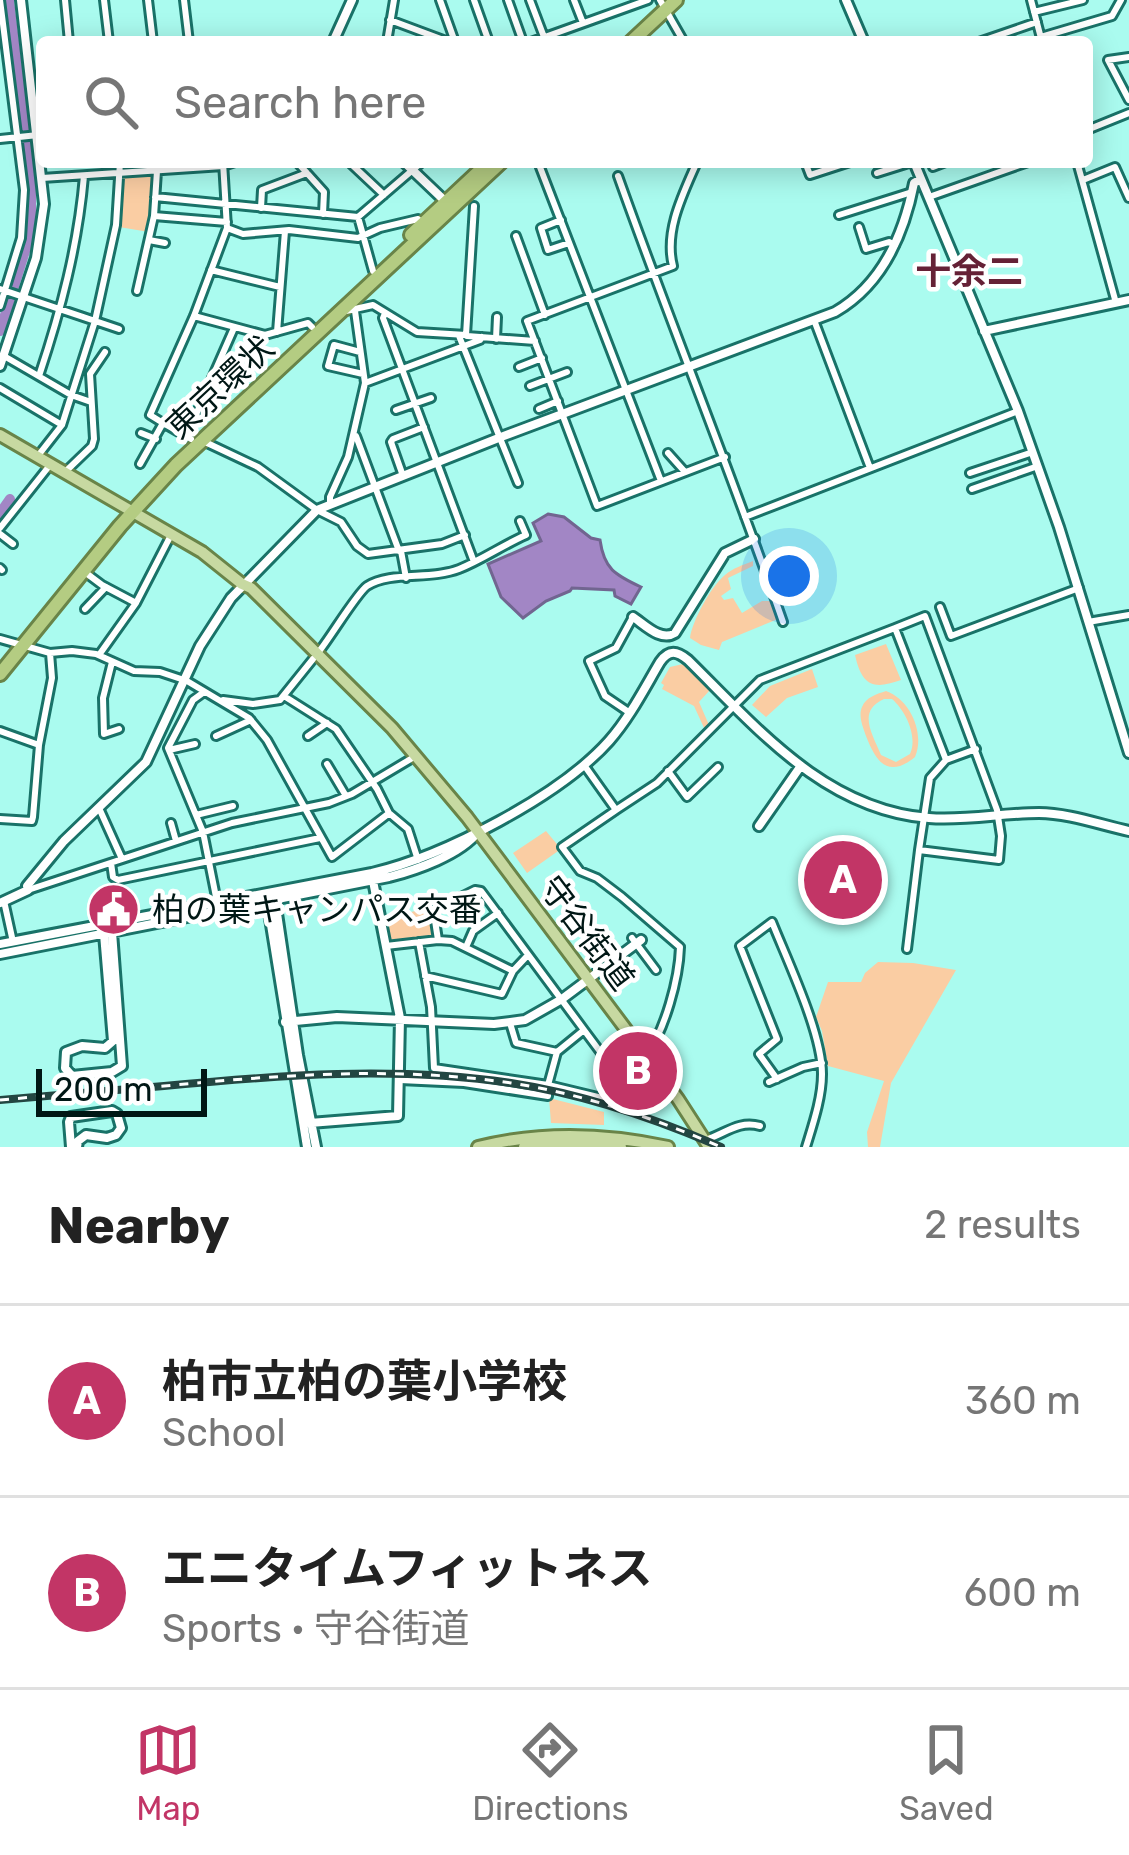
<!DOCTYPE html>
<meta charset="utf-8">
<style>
:root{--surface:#fff;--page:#f2f2f2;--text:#222;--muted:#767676;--line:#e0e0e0;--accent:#c23566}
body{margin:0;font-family:Rubik,"Noto Sans JP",sans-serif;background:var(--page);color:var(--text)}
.scale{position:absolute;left:36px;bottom:30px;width:171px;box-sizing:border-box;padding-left:12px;border:6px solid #001715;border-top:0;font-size:33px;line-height:42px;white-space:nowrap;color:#001715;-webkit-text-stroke:9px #fff;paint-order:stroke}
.you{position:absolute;left:789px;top:576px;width:42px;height:42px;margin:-30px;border:9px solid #fff;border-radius:50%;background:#1a73e8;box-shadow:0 0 0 18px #1a73e833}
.badge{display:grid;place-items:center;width:78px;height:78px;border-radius:50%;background:var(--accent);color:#fff;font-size:39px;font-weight:700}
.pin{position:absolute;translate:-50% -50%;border:6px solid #fff;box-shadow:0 3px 12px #0006}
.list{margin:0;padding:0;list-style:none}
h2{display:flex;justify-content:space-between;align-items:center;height:156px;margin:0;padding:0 48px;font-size:51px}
h2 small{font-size:39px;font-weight:400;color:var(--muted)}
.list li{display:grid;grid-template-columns:78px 1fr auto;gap:36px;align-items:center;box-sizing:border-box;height:192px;padding:0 48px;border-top:3px solid var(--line)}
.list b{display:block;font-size:45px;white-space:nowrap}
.list p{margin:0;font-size:39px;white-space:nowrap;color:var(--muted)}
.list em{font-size:39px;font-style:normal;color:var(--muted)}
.icon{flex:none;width:66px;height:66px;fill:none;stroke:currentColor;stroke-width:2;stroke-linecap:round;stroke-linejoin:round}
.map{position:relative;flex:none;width:1129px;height:1147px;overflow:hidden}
.search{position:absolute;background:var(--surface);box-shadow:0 6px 30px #0003;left:36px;right:36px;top:36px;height:132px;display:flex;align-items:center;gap:30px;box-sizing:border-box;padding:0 42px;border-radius:12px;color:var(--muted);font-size:45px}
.sheet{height:540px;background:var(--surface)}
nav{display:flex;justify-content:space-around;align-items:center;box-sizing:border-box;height:168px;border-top:3px solid var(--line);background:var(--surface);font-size:33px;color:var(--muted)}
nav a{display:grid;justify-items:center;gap:6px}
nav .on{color:var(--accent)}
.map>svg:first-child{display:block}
.green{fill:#facda3;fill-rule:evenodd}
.water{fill:#a286c5;stroke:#716590;stroke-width:3}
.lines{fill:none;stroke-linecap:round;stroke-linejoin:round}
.river{stroke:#a286c5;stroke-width:10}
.minor-casing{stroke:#197268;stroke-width:12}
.tertiary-casing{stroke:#197268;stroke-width:14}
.primary-casing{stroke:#698448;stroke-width:16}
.trunk-casing{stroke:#698448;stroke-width:18}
.minor{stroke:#fff;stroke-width:6}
.tertiary{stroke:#fff;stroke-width:8}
.primary{stroke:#c7d9a1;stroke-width:10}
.trunk{stroke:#b4cc82;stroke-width:12}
.rail-casing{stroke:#234642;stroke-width:8}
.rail{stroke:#fff;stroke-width:3;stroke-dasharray:9;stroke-linecap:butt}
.labels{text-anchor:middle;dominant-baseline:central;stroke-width:9;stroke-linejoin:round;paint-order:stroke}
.street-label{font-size:33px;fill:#001715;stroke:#fff}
.poi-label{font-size:33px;fill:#001715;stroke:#fff;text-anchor:start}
.neighbourhood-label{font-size:36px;font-weight:bold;fill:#652136;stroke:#fff}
</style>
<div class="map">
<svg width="1129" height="1147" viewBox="0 0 1129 1147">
<rect width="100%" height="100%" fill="#aafbef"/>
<path class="green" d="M152 174 154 176 152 218 149 232 119 227 123 178Z
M753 561V566L728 578 731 589 721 596 724 600 733 598 742 613 762 601H772L778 619 722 642 719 650 701 645 690 638C692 621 712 585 725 575 733 568 743 565 753 561Z
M886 644 901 680C873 690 862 686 855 655Z
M683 664 710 690 699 702 709 725 705 730 694 706 662 689 664 685 661 683 670 667Z
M812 669 818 687 787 698 766 717 752 705 770 686Z
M886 691C911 700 925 734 915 757 888 779 876 762 866 736 863 727 858 716 862 707 866 697 877 694 886 691ZM884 699H892C906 711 918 737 910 754L896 762 881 755C872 733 857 711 884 699Z
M546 831 561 849 527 873 513 853Z
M431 907 434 935 391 942 387 918Z
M878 962 913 963 956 970 891 1083 880 1147H868L867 1132 884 1081 828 1066 822 1031 816 1017 828 982H861L865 973Z
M549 1098 604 1112V1125L551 1123Z"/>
<path class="water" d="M548 514 564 517 591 538 600 540C604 569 615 575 641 587L631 604 615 596 614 590 572 588 570 591 546 601 523 618 501 597 488 564 541 541 533 523Z"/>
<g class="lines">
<path class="river" d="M0 331 31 232V181L9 0
M0 513 10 499"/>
<defs>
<path id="minor" d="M0 0 24 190 21 238 0 306
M65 0 69 42
M104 0 109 42
M148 0 153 42
M184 0 189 42
M440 0 455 42
M474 0 489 42
M508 0 523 42
M530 0 544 37
M574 0 583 23
M660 0 684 42
M1031 0 1042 42
M1034 12 1083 0
M390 20 449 42
M1041 37 1112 16 1121 0
M387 42 394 0
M531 42 648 0
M979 42 1037 22
M1129 57 1108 60 1129 100
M1087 130 1129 113
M0 139 38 135
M297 162 324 192 323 214
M349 162 384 195
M538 162 661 481
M697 162C683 194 664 231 673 266L527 321 597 506 725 457
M805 162 810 175 850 162
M1077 162 1116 303
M933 167 946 162
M877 173 912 162
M618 176C671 325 731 472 783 622
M42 178 223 166 235 162
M1083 180 1115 167 1129 198
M155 197 358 217 422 162
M929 197 1028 162
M261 208 262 190 307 173
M839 215 912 192
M154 216 227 222
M358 217 373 271
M561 220 541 228 548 250 569 243
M859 227 866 249 889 242 895 245
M227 228 243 234 289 230 358 238 380 228 418 219 421 222
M516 236 545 315
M149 240 165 243
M211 270 280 287
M0 289 119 329
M137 291 154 216 157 171
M346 311 373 305 417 332 466 335 474 206
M385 313 383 318 474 562
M194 316 265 335 308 323 312 327
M814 320 870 468
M277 332 285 231
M459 336 518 483
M467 336 535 341
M496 339 497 317
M360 352 334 345 328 366 363 374
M4 356 71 395 91 402
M519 367 542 358
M39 376C61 310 78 246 84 176
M365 383 480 340 482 337
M530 386 567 372
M0 388 62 425
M539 409 558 401
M396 410 431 398
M163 423 191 439
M141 433 156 439
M187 435 234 328
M356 436 399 551
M205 442 258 467 317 510 341 522 357 546 368 554 442 544 465 535
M668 453 685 472
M37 457 62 425 95 321 116 225 120 162
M140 464 163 423 150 415 194 316 227 228 223 162
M64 473 92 446 94 439 90 374 105 352
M970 473 1033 452
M403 476 391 442 393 439 424 427
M972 489 1038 466
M330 503V497L348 457 365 383 355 311
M745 517 1018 411
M0 528 50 465
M0 534 13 544
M401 551 406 578
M0 568 2 570
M86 573 102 585 136 603
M940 607 951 636 1079 588
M85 609 106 587
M1088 622 1129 615
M895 628 925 616 997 810 1001 836 999 860 919 850 907 949
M0 639 50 653 72 651 96 654 134 671 160 672 187 681 249 718 267 740 332 857 388 814
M317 654C329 640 356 594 367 586 390 571 431 580 459 569 482 560 503 545 526 535L520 521
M99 655 136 603 171 535
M112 662 103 698 104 734 119 729
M204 692 193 700 168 748 203 832 217 902
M284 696 336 729 377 789 389 813 408 829 418 860
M223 700 253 704 280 700 313 659
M630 713 605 696 589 661 616 648 633 617
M0 731 39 745
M216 736 251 720
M308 736 327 723
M169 750 195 744
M946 760 976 749
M327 764 346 796
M584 765 616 810 657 783 760 680 895 628 946 760 930 778 919 850
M668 771 687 797 718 767
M99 808 122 859
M616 810 562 847 580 871 597 878 622 897 680 947C679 979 665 1030 646 1056
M196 815 233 806
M0 819 32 821 33 817 39 745 52 678 50 653
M171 823 176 841
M111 863 113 877 118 880 320 838
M28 890 232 823 329 803 352 794 414 757
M4 901 13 942
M632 938 656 970
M438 940 452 941 513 971
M386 946 438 940 434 914 437 909 475 890 481 891 584 1030 557 1052 548 1085 434 1068 431 1007 419 942
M466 947 473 931 498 913
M425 976 502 994 513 971 528 955
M510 1023 516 1043 557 1052
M584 1030 613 1069
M777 1079 759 1054 777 1039 740 946 772 922C788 962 822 1033 822 1074 822 1098 813 1124 806 1147
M400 1080 464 1083 548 1096V1085L602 1098 605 1096 613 1069 639 1047
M769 1082 803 1067 822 1063
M705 1140C725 1134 738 1120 760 1126"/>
<path id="tertiary" d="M846 0 864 42
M333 42 352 0
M404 162 446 202
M914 162 1018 411 1059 527 1129 753
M984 331 1129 300
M0 366 36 258 44 204 21 0
M633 617C645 625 661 642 675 633L725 553 754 539
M759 826 800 767
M267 900 307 1147
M275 900 298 1055 316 1147
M0 903 28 890 27 886 64 841 146 762 200 646 231 598 317 510 501 437 835 312C882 285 904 234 914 183L921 179
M106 924 112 932 122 1066 112 1072 72 1076 65 1068 66 1052 82 1046 105 1048 113 1041 104 934Z
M0 944 372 873C444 856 560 796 609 741 630 717 644 689 660 662 669 649 677 651 688 660 757 728 825 810 929 818 966 821 1002 813 1039 813 1068 813 1101 825 1129 831
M0 954 389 877C416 870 460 855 478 832
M285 1022 337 1017 494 1024 525 1020 562 999 641 940
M310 1123 398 1116 400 1018 373 881
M71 1147 69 1122 71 1117 112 1111 117 1114 121 1128 116 1135 107 1138 86 1135 78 1141 77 1147"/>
<path id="primary" d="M0 435 202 552 242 584 251 588 392 728 467 817 678 1099 709 1147
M478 1147C542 1131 604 1133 668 1147
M524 1147 568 1144 621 1147"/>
<path id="trunk" d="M631 42 676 0
M411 235 488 163
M0 674 120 526 176 465 501 162"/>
</defs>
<use href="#minor" class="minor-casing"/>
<use href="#tertiary" class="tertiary-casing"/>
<use href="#primary" class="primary-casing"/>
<use href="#trunk" class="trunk-casing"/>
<use href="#minor" class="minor"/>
<use href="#tertiary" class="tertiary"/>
<use href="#primary" class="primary"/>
<use href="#trunk" class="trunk"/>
<defs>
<path id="rail" d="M0 1100C55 1095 109 1091 164 1086 280 1075 395 1066 511 1083 583 1094 654 1118 721 1147"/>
</defs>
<use href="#rail" class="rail-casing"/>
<use href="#rail" class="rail"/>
</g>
<defs>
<symbol id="civic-disc" viewBox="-11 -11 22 22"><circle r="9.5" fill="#c23566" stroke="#fff"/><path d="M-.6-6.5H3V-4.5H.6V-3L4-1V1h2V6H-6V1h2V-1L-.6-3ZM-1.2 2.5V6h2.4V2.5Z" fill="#fff"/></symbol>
</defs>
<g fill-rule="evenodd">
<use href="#civic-disc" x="84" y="880" width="59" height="59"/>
</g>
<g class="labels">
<g class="street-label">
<text transform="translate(220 387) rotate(-43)">東京環状</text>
<text transform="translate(587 933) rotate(53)">守谷街道</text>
</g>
<g class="poi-label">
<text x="152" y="909">柏の葉キャンパス交番</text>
</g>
<g class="neighbourhood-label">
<text x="969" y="271">十余二</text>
</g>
</g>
</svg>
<div class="scale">200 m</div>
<div class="you"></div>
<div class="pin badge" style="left:843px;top:880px">A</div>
<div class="pin badge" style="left:638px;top:1071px">B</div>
<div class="search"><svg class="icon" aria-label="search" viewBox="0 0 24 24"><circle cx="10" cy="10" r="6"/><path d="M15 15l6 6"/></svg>Search here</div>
</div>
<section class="sheet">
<h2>Nearby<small>2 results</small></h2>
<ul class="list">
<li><span class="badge">A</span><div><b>柏市立柏の葉小学校</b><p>School</p></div><em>360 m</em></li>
<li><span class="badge">B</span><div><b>エニタイムフィットネス</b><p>Sports · 守谷街道</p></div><em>600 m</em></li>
</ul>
</section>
<nav>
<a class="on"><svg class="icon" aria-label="map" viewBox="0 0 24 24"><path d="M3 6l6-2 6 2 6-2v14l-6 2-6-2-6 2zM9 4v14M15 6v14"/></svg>Map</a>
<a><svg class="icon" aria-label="directions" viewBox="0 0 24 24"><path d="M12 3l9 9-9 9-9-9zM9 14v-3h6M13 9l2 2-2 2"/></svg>Directions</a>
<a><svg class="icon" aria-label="saved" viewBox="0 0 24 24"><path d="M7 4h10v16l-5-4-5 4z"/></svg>Saved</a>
</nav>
